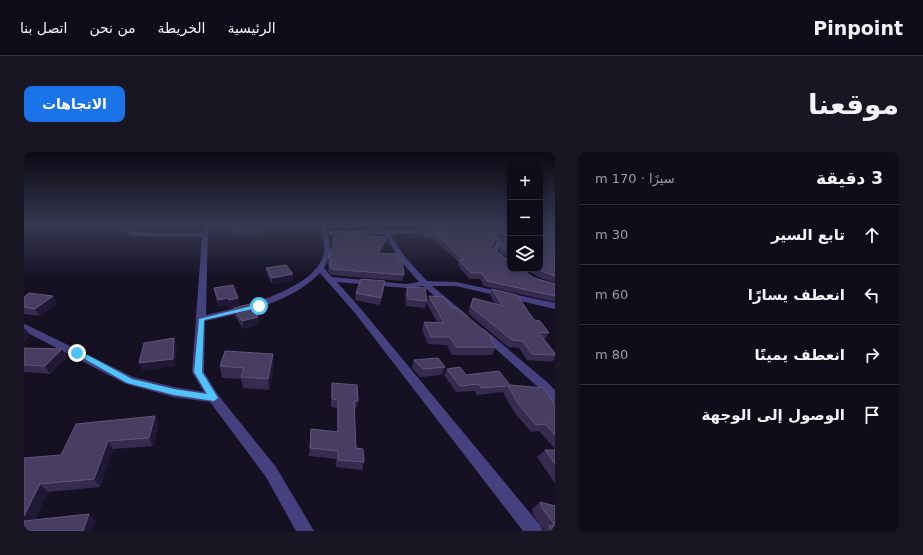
<!DOCTYPE html>
<html lang="ar">
<meta charset="utf-8">
<style>
:root{--surface:#100d1a;--page:#191623;--text:#f1f3f6;--muted:#9c9ca2;--line:#302d39;--accent:#1a73e8}
body{margin:0;font-family:"DejaVu Sans","Noto Sans Arabic",sans-serif;background:var(--page);color:var(--text);direction:rtl}
.controls{position:absolute;right:12px;top:12px;display:grid;overflow:hidden;border-radius:8px;box-shadow:0 2px 6px #0003}
.controls button{width:36px;height:36px;display:grid;place-items:center;padding:0;border:0;border-bottom:1px solid var(--line);background:var(--surface);color:var(--text);font:20px sans-serif}
.stop{position:absolute;width:12px;height:12px;margin:-9px;border:3px solid #4fc3f7;border-radius:50%;background:#fff}
.stop.end{background:#4fc3f7;border-color:#fff;box-shadow:0 1px 4px #0008}
.list{margin:0;padding:0;list-style:none}
h2{display:flex;justify-content:space-between;align-items:center;height:52px;margin:0;padding:0 16px;font-size:17px}
h2 small{font-size:13px;font-weight:400;color:var(--muted)}
.list li{display:grid;grid-template-columns:26px 1fr auto;gap:12px;align-items:center;box-sizing:border-box;height:60px;padding:0 16px;border-top:1px solid var(--line)}
.list b{display:block;font-size:15px;white-space:nowrap}
.list em{font-size:13px;font-style:normal;color:var(--muted)}
.icon{flex:none;width:22px;height:22px;fill:none;stroke:currentColor;stroke-width:2;stroke-linecap:round;stroke-linejoin:round}
.map{position:relative;flex:none;width:531px;height:379px;overflow:hidden;direction:ltr;border-radius:8px}
header{display:flex;align-items:center;gap:24px;box-sizing:border-box;height:56px;padding:0 20px;background:var(--surface);border-bottom:1px solid var(--line)}
header strong{font-size:19px}
nav{display:flex;gap:22px;margin-inline-start:auto;font-size:14px}
.intro{display:flex;align-items:center;justify-content:space-between;box-sizing:border-box;height:96px;padding:0 24px}
h1{margin:0;font-size:28px}
.button{padding:10px 18px;border-radius:8px;background:var(--accent);color:#fff;font-size:14px;font-weight:700}
main{display:flex;gap:24px;padding:0 24px}
aside{flex:1;background:var(--surface);border-radius:8px;box-shadow:0 2px 6px #0003}
.map>svg:first-child{display:block}
.lines{fill:none;stroke-linecap:round;stroke-linejoin:round}
.street{fill:#47407e;fill-rule:evenodd}
.wall{fill:#352c50}
.shaded-wall{fill:#201936}
.building{fill:#473e62;stroke:#5f567a}
.route{fill:#4fc3f7}
</style>
<header>
<strong>Pinpoint</strong>
<nav><a>الرئيسية</a><a>الخريطة</a><a>من نحن</a><a>اتصل بنا</a></nav>
</header>
<div class="intro"><h1>موقعنا</h1><a class="button">الاتجاهات</a></div>
<main>
<aside>
<h2>3 دقيقة<small>سيرًا · 170 m</small></h2>
<ul class="list">
<li><svg class="icon" aria-label="ahead" viewBox="0 0 24 24"><path d="M12 20V5M6 11l6-6 6 6"/></svg><div><b>تابع السير</b></div><em>30 m</em></li>
<li><svg class="icon" aria-label="left" viewBox="0 0 24 24"><path d="M17 20v-9H6M10 6l-5 5 5 5"/></svg><div><b>انعطف يسارًا</b></div><em>60 m</em></li>
<li><svg class="icon" aria-label="right" viewBox="0 0 24 24"><path d="M7 20v-9h11M14 6l5 5-5 5"/></svg><div><b>انعطف يمينًا</b></div><em>80 m</em></li>
<li><svg class="icon" aria-label="arrive" viewBox="0 0 24 24"><path d="M6 21V4h12l-3 4 3 4H6"/></svg><div><b>الوصول إلى الوجهة</b></div></li>
</ul>
</aside>
<div class="map">
<svg width="531" height="379" viewBox="0 0 531 379">
<rect width="100%" height="100%" fill="#151123"/>
<g class="lines">
<path class="street" d="M91 74 105 76V78L110 80 179 81 180 74H184L182 163C213 156 294 138 300 100 302 90 297 82 297 74H301L303 79 350 78 345 74H350L357 78H412V80L410 81 366 82 381 105 403 129 432 130 531 151V157L432 134H408L443 163 445 165 443 167H437L399 134 382 136 313 130 337 157 516 373 519 379H499L331 161 296 121C266 151 222 160 181 169L180 220 194 243 252 315 290 379H272L242 325 186 250 150 245 102 232 0 179V172L3 173 109 225 150 235 180 240 168 220 178 85 109 84 99 80V78L89 77 88 76ZM355 82 362 84 376 108 395 130 382 132 308 125 300 116 307 100 304 83Z
M441 74H447L455 78 486 79V83L472 82 479 90 473 100 486 109V114L466 100 473 90 470 85 452 81Z
M531 75V79L529 80 531 81V85L521 80Z
M457 176 460 177 523 230 531 238V251L527 249 515 236 454 181 452 179 454 177Z"/>
</g>
<path class="wall" d="M208 74 242 75V81L208 83Z
M389 74H486V78L390 75Z
M516 74 531 75 524 77 531 81V131L514 125 502 117H516Z
M398 77 473 85 467 97 510 126 531 132V150L460 134 456 127H445L434 113 435 110 409 87H402L397 82Z
M478 79 486 80V107L475 100 480 89 476 84Z
M321 82 362 90 356 101 374 107 380 123 378 129 308 123 304 119 305 112H303L304 106 308 97V91Z
M242 116 269 129 248 132 243 122Z
M361 129 356 153 331 148 332 141Z
M383 135 403 149 401 156 382 154 381 142Z
M190 136 214 146 215 153 206 156 205 153 195 155 191 143Z
M468 137 510 168 525 181 520 188 531 201V206L528 210 503 208 495 196 484 195 444 161 446 153 449 146 471 152 466 143Z
M29 144 33 151 16 164 0 162V145Z
M405 144 428 156 469 186 467 188 472 195 468 203H428L423 193 404 192 398 178 400 170H413L403 152Z
M210 156 234 165 235 172 219 177 211 164Z
M0 196 38 197 43 205 26 222 0 220Z
M390 208 421 215 417 223 396 225 388 216Z
M250 213 245 238 219 236 217 227 198 226 196 214Z
M423 217 442 223 486 233 531 253V296H530L515 279 507 280 490 260 479 240 453 243 450 239 432 240 420 223Z
M308 231 334 249 332 257H330L332 296 340 310 338 318 312 315V307L285 304 287 277 313 280V256L307 255V239Z
M131 264 134 272 129 294 89 297 76 335 24 340 10 368 72 369 0 379V306L37 303Z
M521 298H531V331L513 305Z
M516 350 531 354V379H518L520 378 510 364 508 357Z"/>
<path class="shaded-wall" d="M523 74H531V75L520 79Z
M363 85 362 90 353 106 354 101Z
M269 122V129L248 132V126Z
M29 144 33 151 16 164 11 157Z
M204 146 205 153 195 155 194 148Z
M214 146 215 153 206 156 205 148Z
M234 165 235 172 219 177 218 169Z
M1 176 7 184 0 190V178Z
M150 186 153 194 151 214 119 219 115 211Z
M38 197 43 205 26 222 21 214Z
M249 202 250 213 245 238 244 227Z
M131 264 134 272 129 294 125 286Z
M84 289 89 297 76 335 70 327Z
M16 332 24 340 7 376 0 371V364Z
M65 362 72 369 68 379H59Z"/>
<path class="building" d="M208 74H241L242 75 208 77Z
M516 74H525H523L522 76 531 81V124L517 119 513 117H516Z
M398 77 463 79 471 82 473 85 467 96 486 109V117H497L510 126 531 132V144L463 129 458 121H447L435 108H440L411 82 403 83Z
M312 79H319L321 82 363 85 354 101 374 102V107H378L380 123 308 117 305 113 307 107 304 106 309 95 308 91Z
M478 79 486 80V101L477 95 483 85Z
M262 113 269 122 248 126 242 116Z
M337 127 361 129 357 146 332 141Z
M209 133 214 146 205 148 204 146 194 148 190 136Z
M383 135 401 136 403 149 384 147Z
M468 137 493 143 510 168 516 169 525 181 514 180 531 201V203L508 202 499 189 488 188 447 155 449 146 479 154Z
M5 141 29 144 11 157 0 155V145Z
M405 144 420 145 428 156H433L469 186H466L472 195H432L426 185H407L400 170 420 171Z
M226 152 234 165 218 169 210 156Z
M150 186 149 207 115 211 120 191Z
M0 196 38 197 21 214 0 213Z
M201 199 249 202 244 227 217 225 220 216 196 214Z
M414 206 421 215 399 217 390 208Z
M436 215 442 223 475 219 486 233 520 236 531 253V283L521 272 512 273 495 253 484 234 457 236 454 232 436 234 423 217Z
M308 231 333 233 334 249H330L332 296 339 297 340 310 314 308V299L286 296 287 277 314 280V248L308 247Z
M131 264 125 286 84 289 70 327 16 332 0 364V306L37 303 52 272Z
M521 298H531V312Z
M516 350 531 354V379H527L525 374H529L530 372 519 357Z
M65 362 59 379H0V369Z"/>
<linearGradient id="sky" x2="0" y2="1"><stop stop-color="#0c0913"/><stop offset="0.58" stop-color="#353850"/><stop offset="1" stop-color="#353850" stop-opacity="0"/></linearGradient>
<rect width="531" height="127" fill="url(#sky)"/>
<path class="route" d="M235 152H237V155L180 168 178 220 194 246 190 249 150 243 103 231 50 201 53 199H56L108 227 150 237 183 242 170 220 175 167Z"/>
</svg>
<div class="controls">
<button>+</button>
<button>−</button>
<button><svg class="icon" aria-label="layers" viewBox="0 0 24 24"><path d="M12 4l9 5-9 5-9-5zM3 14l9 5 9-5"/></svg></button>
</div>
<div class="stop" style="left:235px;top:154px"></div>
<div class="stop end" style="left:53px;top:201px"></div>
</div>
</main>
